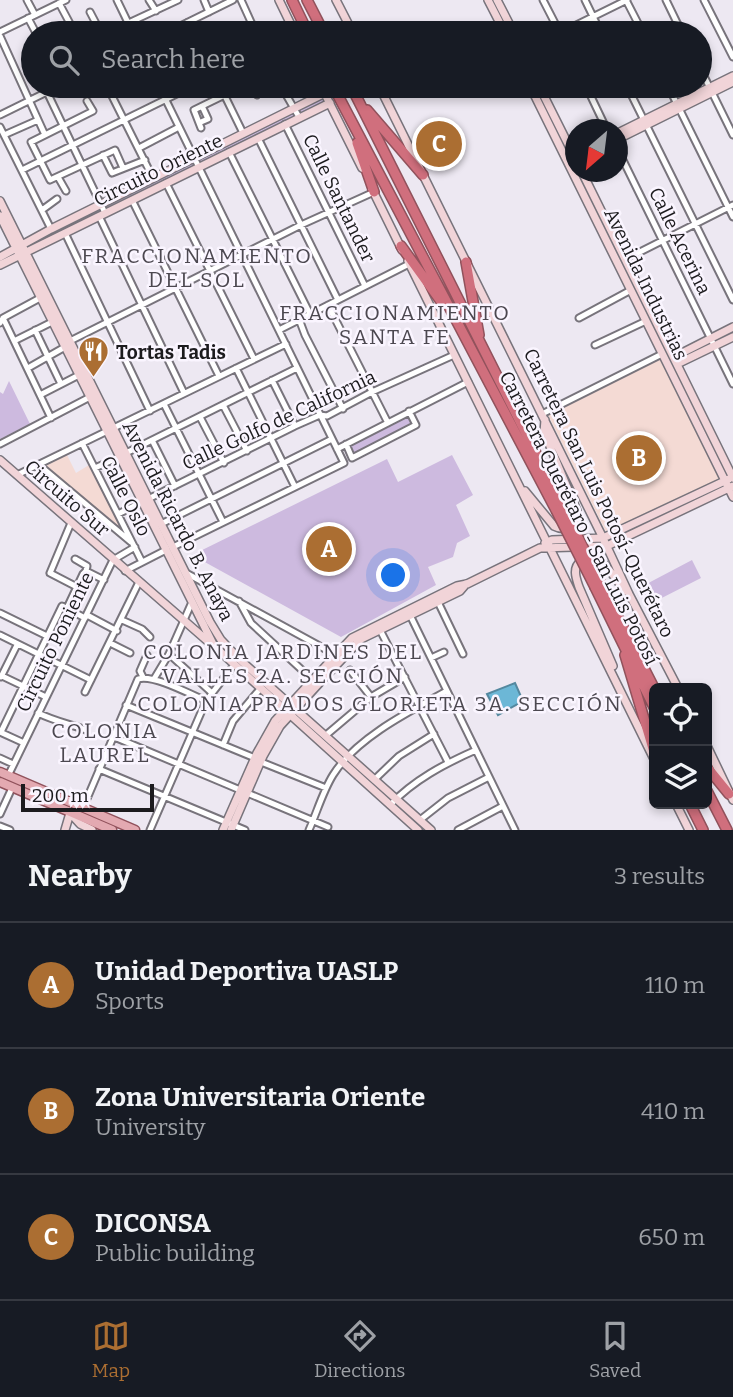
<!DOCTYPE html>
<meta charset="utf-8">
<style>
:root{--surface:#171b24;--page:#242831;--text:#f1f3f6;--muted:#9ea1a6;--line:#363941;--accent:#ab6e32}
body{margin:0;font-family:Bitter,serif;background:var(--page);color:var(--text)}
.controls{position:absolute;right:21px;bottom:21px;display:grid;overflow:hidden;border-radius:10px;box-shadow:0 4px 10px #0003}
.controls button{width:63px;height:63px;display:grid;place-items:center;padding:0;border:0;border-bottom:2px solid var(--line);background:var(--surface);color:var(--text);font:35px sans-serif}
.compass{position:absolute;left:565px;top:119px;width:63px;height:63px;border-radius:50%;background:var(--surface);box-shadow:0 4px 10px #0003;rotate:208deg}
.scale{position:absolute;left:21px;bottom:18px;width:133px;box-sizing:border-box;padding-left:7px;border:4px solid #1c1b1e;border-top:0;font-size:19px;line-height:24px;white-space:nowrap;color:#1c1b1e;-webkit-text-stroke:5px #faf5ff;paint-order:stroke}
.you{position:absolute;left:394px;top:576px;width:24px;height:24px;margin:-18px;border:5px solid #fff;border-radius:50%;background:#1a73e8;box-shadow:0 0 0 10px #1a73e833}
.badge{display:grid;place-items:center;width:46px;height:46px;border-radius:50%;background:var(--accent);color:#fff;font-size:23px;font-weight:700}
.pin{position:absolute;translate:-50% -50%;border:4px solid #fff;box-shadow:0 2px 7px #0006}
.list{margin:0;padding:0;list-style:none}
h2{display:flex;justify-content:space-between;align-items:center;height:91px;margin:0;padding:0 28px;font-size:30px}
h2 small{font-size:23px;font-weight:400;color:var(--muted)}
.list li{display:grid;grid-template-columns:46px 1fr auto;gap:21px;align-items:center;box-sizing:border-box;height:126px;padding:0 28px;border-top:2px solid var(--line)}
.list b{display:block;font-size:26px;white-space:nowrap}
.list p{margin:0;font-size:23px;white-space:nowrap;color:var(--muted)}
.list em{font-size:23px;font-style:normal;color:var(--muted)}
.icon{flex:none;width:38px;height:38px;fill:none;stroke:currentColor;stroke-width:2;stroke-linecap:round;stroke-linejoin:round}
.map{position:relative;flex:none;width:733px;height:830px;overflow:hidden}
.search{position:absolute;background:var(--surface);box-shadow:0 4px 10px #0003;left:21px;right:21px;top:21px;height:77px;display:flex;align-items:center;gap:18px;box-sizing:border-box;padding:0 24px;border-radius:38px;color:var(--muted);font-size:26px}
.sheet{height:469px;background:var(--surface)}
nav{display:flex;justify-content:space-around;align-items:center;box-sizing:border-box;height:98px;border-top:2px solid var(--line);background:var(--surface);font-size:19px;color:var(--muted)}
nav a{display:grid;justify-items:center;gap:4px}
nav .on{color:var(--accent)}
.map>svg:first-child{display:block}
.education{fill:#f4dad4}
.green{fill:#cdbadf}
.water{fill:#6cb7d6;stroke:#54889f;stroke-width:2}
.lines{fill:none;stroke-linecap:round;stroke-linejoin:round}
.street-casing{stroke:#78747c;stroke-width:9}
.secondary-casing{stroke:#78747c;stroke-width:10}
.primary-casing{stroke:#91525c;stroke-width:11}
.highway-casing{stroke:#91525c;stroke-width:12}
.street{stroke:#fff;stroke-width:5}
.secondary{stroke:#f1d4d8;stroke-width:7}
.primary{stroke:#e3a9b1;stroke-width:8}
.highway{stroke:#d06f7d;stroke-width:9}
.highway-bridge-casing{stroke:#91525c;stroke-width:12;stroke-linecap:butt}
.highway-bridge{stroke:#d06f7d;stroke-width:9}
.labels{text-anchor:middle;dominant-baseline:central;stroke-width:5;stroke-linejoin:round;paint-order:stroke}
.street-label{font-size:19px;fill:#1c1b1e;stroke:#faf5ff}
.poi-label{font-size:19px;font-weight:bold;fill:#1c1b1e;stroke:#faf5ff;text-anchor:start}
.neighbourhood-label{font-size:21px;letter-spacing:2px;fill:#4c4850;stroke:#faf5ff}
</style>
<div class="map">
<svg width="733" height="830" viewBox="0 0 733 830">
<rect width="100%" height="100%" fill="#ede8f2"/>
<path class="education" d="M661 358 720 479 606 532 548 415Z
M67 455 76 473 89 465 124 533 42 465Z"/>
<path class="green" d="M322 96 325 104 27 249 24 243Z
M9 381 30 424 0 439V392L3 394Z
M409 415 414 424 353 454 349 445Z
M452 455 473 495 456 505 470 536 457 543 453 557 428 567 436 585 341 637 192 555 387 459 398 482Z
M692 560 701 578 646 606 637 589Z"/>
<path class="water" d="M515 683 523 701 498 715 487 694Z"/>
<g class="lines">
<defs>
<path id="street" d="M27 0 35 15
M117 0 133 33
M149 0 156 11
M204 0 209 12
M241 0 256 33
M543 0 560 33
M585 0 601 33
M626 0 643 33
M666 0 682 33
M704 0 733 57
M59 3 75 33
M90 12 101 33
M28 18 36 33
M188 22 194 33
M226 27 229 33
M0 32 66 0
M107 33 178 0
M166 33 233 0
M560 33 627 0
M0 36 45 135
M700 68 733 135
M107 86 153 178
M159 86 344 463 173 547
M220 86 243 133
M252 86 257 95
M281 86 299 117
M586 86 607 130
M627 86 733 300
M668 86 733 217
M47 92 105 213
M87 101 93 111 31 142 50 180 115 150 123 168
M0 115 59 86
M201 122 208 119 202 106
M285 124 365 286
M0 127 51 229
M201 128 194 110 243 86
M4 135 38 120
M258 138 338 300
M139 148 179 127
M618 150 733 384
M229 152 310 314
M103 155 112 173 145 160
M22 170 193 86
M58 177 66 191
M166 183 254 359
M132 200 219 376
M42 210 57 199
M99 216 184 393
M65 233 150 411
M626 259 733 205
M328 305 388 423
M3 318 51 418
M579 318 631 290
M299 319 305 335 343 409
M0 323 3 318 40 298
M35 330 61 384
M279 330 409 264
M14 341 52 322
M595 345 646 321
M28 368 65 347 70 341 301 225 374 192
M236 368 295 487
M272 380 295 426
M40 395 79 375
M164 404 223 522
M223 405 247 451
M542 414 662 354
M200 417 224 463
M152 440 175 486
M82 443 142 562
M0 444 90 397
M346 444 352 458 416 425 409 411
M337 449 468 382
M126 453 297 368
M39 465 131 542
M95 468 119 457
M17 475 286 344
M118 514 295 426 320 415 327 416 372 392 454 355
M71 523 50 573 77 587
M161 524 332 439
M75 559 87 566 86 571 104 580
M125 571 166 550
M186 573 336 655
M239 601 251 623 315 682
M438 602 463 654
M67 608 83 574 86 571
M0 613 47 636
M409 613 515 830
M87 615 117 631
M122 620 142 629 150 637
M379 628 448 762
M0 635 91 680
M110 643 130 653
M169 654 212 693
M431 658 444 652
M350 670 371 697
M2 676 46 697
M1 677 17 645
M143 677 140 671 147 655
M154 679 169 654 192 602
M85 692 139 582
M126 705 255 758
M38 713C54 721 70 724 86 730
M0 732 24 743
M1 732 62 606 85 618
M112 736 328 827
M325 736 371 697 405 677
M223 745 233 721 260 689
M0 758 13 764
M261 762 326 788
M99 769 245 830
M8 776 113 560 135 547
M374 780 399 756 434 734
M390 805C414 780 444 764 476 750
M83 808 138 679C153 674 190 694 206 701
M0 814 12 788
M420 820 448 798 489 777
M0 826 10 830
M150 830 206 701 234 665
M309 830C317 812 323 791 333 775 356 738 410 711 447 691
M458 830 503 806"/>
<path id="secondary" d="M279 0 295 33
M336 0 353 33
M488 0 505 33
M497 0 514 33
M321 86 362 168
M379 86 601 534 629 594 678 688
M530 86 733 497
M539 86 576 160
M618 133 733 76
M618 139 733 82
M582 172 733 478
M372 189 402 250
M0 201 210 622 221 640 239 659 431 830
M0 216 214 646 418 830
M0 257 51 229 325 93
M408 261 654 759
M0 265 330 103
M674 357 733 327
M677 364 733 337
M0 460 211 644
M525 491 554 526C564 531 571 529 577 520V511L544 432 545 420
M545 543 552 540 603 538 729 479
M613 666 579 587C576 578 572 568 581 561 600 545 614 581 626 591
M707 746 733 800
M676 804 689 830
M70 813 80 824 92 830
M65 830 70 813
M223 830 257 753 275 721 336 655 352 638 457 586 467 584 540 548 607 546 733 486
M231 830 263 756 280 726 323 679 361 639 460 591 466 584"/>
<path id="primary" d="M0 772 135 830
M0 782 112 830"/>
<path id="highway" d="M292 0 308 33
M307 0 324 33
M333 86 556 510
M351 86 563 507
M367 110 423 175
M357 143 374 192
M401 246 443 304
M466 262 479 335
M601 584 654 688
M595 587 654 707
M625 655 654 752
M707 767 729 794
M707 791 727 830
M690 804 703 830"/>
</defs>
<use href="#street" class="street-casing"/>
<use href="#secondary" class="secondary-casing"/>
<use href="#primary" class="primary-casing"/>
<use href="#highway" class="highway-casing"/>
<use href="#street" class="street"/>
<use href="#secondary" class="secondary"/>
<use href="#primary" class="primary"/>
<use href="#highway" class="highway"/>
<defs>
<path id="highway-bridge" d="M563 507 601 584
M556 510 595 587"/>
</defs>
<use href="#highway-bridge" class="highway-bridge-casing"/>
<use href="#highway-bridge" class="highway-bridge"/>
</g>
<defs>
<symbol id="restaurant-pin" viewBox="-11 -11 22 30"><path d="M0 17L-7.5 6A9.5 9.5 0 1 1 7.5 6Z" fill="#ab6e32" stroke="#faf5ff"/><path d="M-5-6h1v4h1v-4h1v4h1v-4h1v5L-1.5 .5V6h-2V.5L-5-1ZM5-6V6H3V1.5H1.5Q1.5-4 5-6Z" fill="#fff"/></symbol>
</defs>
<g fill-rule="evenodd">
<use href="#restaurant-pin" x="76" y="334" width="35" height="47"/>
</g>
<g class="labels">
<g class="street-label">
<text transform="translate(158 170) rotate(-26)">Circuito Oriente</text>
<text transform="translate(339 198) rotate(64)">Calle Santander</text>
<text transform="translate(680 241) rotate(64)">Calle Acerina</text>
<text transform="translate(646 284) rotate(64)">Avenida Industrias</text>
<text transform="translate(279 420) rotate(-25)">Calle Golfo de California</text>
<text transform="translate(599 493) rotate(64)">Carretera San Luis Potosí-Querétaro</text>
<text transform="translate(126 496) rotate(63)">Calle Oslo</text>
<text transform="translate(67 498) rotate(41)">Circuito Sur</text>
<text transform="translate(579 518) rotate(63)">Carretera Querétaro - San Luis Potosí</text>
<text transform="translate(178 521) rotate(63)">Avenida Ricardo B. Anaya</text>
<text transform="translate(55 642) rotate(-64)">Circuito Poniente</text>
</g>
<g class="poi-label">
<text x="116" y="352">Tortas Tadis</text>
</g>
<g class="neighbourhood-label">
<text x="197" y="256">FRACCIONAMIENTO<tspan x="197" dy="24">DEL SOL</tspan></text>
<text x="395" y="313">FRACCIONAMIENTO<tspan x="395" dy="24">SANTA FE</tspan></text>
<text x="283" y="652">COLONIA JARDINES DEL<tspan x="283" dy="24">VALLES 2A. SECCIÓN</tspan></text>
<text x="380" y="704">COLONIA PRADOS GLORIETA 3A. SECCIÓN</text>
<text x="105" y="731">COLONIA<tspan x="105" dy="24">LAUREL</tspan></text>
</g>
</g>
</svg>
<div class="controls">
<button><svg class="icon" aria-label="locate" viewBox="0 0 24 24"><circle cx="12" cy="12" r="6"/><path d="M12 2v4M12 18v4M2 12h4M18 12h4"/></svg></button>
<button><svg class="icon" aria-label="layers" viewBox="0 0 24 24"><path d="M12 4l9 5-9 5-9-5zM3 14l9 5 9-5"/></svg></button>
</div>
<svg class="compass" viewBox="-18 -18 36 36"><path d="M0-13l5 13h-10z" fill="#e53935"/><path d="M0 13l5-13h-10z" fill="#9ea1a6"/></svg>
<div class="scale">200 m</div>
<div class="you"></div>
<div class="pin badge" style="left:329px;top:549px">A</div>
<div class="pin badge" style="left:639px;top:458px">B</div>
<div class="pin badge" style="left:439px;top:144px">C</div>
<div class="search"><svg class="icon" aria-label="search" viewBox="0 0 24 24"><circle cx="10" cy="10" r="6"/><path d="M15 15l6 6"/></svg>Search here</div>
</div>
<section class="sheet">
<h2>Nearby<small>3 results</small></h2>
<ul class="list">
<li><span class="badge">A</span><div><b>Unidad Deportiva UASLP</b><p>Sports</p></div><em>110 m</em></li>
<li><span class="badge">B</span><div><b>Zona Universitaria Oriente</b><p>University</p></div><em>410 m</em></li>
<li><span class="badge">C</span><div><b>DICONSA</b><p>Public building</p></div><em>650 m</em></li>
</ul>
</section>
<nav>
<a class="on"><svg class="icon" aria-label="map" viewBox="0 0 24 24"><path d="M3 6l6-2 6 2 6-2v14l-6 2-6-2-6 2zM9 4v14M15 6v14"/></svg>Map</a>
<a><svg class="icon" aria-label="directions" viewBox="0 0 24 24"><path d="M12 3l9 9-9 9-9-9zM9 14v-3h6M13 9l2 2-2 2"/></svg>Directions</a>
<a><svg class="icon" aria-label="saved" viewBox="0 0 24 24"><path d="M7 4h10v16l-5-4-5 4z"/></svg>Saved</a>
</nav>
